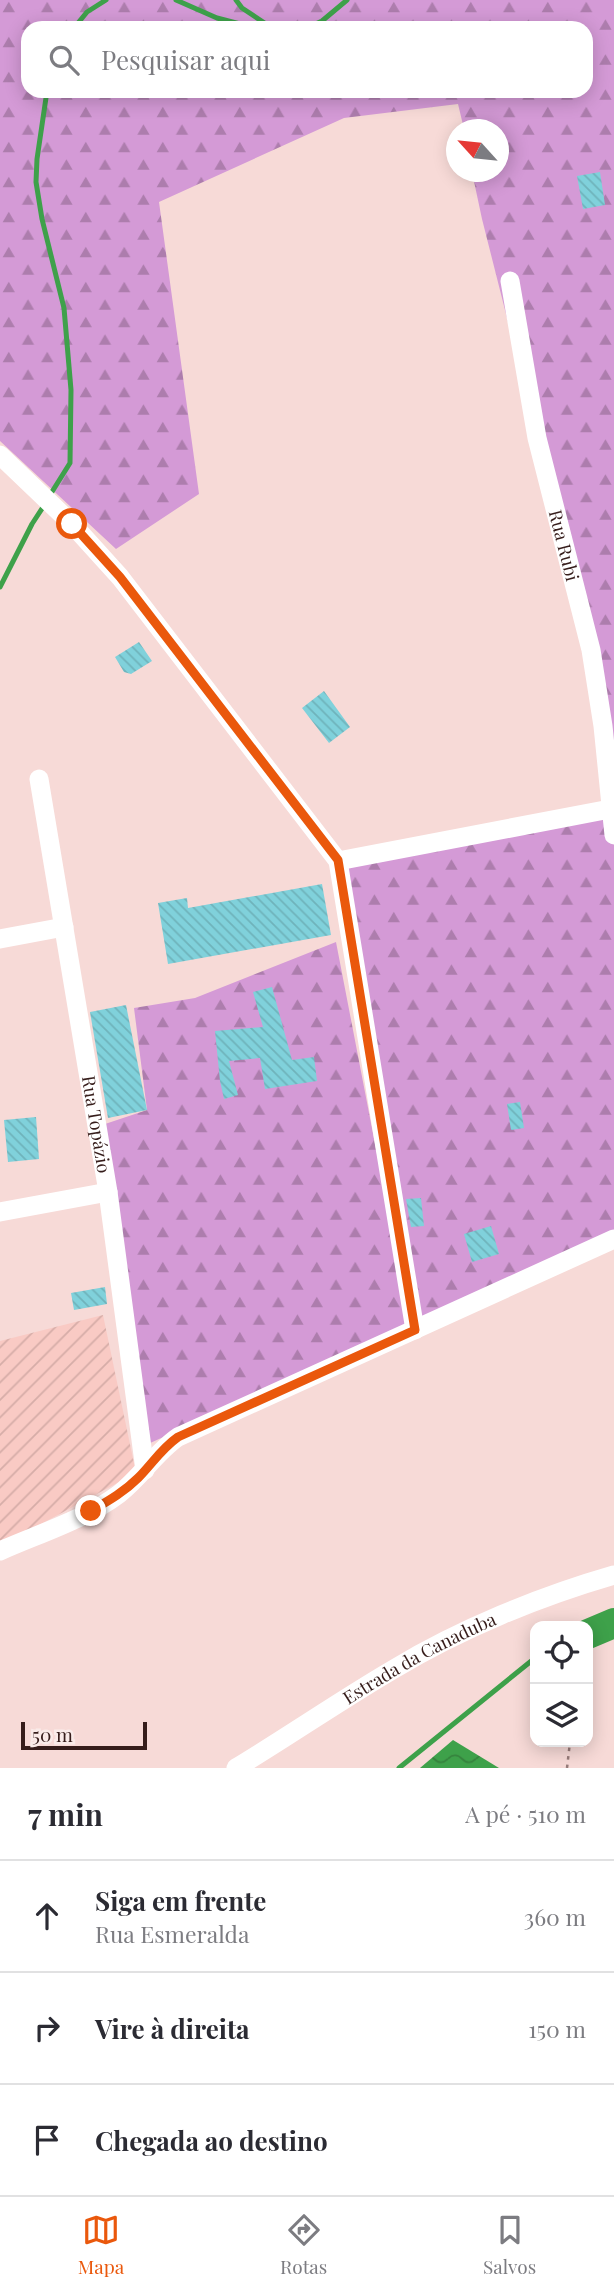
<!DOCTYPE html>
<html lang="pt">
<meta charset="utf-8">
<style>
:root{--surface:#fff;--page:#f7f7f7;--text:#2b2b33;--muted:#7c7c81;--line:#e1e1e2;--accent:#ea580c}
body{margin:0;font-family:"Playfair Display",serif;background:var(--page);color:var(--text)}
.controls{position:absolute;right:21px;bottom:21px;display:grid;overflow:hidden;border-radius:14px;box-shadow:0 4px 18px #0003}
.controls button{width:63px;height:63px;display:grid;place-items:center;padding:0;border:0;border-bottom:2px solid var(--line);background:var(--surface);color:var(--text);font:35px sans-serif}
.compass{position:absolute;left:446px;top:119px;width:63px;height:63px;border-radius:50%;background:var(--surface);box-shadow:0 4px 18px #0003;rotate:297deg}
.scale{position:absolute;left:21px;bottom:18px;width:126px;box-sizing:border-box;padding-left:7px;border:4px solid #361d1b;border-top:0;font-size:19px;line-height:24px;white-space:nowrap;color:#361d1b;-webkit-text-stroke:5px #faebe9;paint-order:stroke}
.stop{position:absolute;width:21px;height:21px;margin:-16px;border:5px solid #ea580c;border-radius:50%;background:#fff}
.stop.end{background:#ea580c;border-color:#fff;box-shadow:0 2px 7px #0008}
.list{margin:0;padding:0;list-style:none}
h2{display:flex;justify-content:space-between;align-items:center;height:91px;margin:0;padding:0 28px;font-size:30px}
h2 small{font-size:23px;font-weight:400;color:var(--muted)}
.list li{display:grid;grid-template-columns:46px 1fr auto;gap:21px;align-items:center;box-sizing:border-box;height:112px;padding:0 28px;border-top:2px solid var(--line)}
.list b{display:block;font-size:26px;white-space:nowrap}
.list p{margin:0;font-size:23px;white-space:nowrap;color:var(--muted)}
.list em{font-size:23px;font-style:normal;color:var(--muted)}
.icon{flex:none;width:38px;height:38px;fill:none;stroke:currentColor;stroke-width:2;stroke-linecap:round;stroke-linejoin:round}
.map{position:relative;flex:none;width:614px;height:1768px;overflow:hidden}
.search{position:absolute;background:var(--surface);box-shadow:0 4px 18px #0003;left:21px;right:21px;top:21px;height:77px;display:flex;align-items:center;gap:18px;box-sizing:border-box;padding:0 24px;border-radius:21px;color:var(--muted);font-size:26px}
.sheet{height:427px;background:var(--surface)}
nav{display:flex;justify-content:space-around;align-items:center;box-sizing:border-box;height:98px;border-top:2px solid var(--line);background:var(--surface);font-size:19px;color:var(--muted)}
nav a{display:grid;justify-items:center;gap:4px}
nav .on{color:var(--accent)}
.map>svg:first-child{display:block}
.industrial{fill:url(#industrial-furrows)}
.forest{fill:url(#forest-firs);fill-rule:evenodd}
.water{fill:url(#water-waves)}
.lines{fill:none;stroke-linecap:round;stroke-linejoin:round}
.stream{stroke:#3ea14a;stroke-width:5}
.river{stroke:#3ea14a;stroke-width:30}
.building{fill:url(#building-back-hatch)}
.path{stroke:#967b79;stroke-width:2.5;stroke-dasharray:3.5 5;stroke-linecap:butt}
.minor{stroke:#fff;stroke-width:19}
.route{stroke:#ea580c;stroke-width:9}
.labels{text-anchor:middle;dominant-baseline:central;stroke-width:5;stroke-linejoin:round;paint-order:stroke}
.street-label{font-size:18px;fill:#361d1b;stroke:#faebe9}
</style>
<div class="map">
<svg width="614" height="1768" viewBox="0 0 614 1768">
<defs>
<pattern id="industrial-furrows" width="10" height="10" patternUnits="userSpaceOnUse" patternTransform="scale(1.75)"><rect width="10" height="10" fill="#f9cac4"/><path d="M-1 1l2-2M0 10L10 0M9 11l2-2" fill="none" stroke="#d6ada8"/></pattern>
<pattern id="forest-firs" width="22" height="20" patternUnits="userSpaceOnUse" patternTransform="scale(1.75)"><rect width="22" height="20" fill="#d49ad6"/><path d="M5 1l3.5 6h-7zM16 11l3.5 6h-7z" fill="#ad7dad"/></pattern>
<pattern id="water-waves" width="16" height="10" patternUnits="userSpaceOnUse" patternTransform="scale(1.75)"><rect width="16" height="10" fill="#3ea14a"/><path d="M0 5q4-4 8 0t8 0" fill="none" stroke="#35833d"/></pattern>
<pattern id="building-back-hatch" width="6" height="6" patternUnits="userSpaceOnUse" patternTransform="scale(1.75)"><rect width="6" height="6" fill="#80d1db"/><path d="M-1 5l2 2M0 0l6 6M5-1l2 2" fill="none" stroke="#6fb3bb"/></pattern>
</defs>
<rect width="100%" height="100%" fill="#f7dad7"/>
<path class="industrial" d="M103 1315 136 1473 0 1546V1341Z"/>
<path class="forest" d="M0 0H614V1239L415 1330 346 867 610 809 591 650 482 219 472 172H498V130L464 129 458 104 344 118 159 202 199 494 116 549 0 441ZM28 28H586V91H28Z
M336 942 410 1325 148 1444 105 1124 147 1110 134 1008 195 998Z"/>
<path class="water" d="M453 1740 499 1768H420Z"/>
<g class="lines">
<path class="stream" d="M176 0 217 18 256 28
M236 0 242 8 272 28
M74 28 87 12 106 0
M307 28 322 21 347 0
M47 91 37 159 36 182 42 219 64 308 71 390 70 463 50 495
M0 587 32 524 45 504
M399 1768 535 1658"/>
<path class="river" d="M588 1634 614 1623"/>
</g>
<path class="building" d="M600 172 605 205 583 209 577 176Z
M139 642 152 661 131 674 124 672 115 657Z
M324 691 350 727 329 743 302 708Z
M322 884 331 935 168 964 158 903 187 898 188 908Z
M272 987 292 1060 314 1057 317 1081 265 1089 260 1058 229 1061 238 1095 224 1099 220 1081 215 1031 263 1027 253 992Z
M126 1005 147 1110 108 1118 90 1012Z
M520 1102 524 1128 511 1130 507 1104Z
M36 1117 39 1159 8 1162 4 1120Z
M421 1198 424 1226 411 1227 406 1199Z
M491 1226 499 1254 472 1262 464 1234Z
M105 1287 107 1304 74 1310 71 1293Z"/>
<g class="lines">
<path class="path" d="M567 1768 570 1742"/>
<g class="minor">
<path id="s1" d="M510 281 537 438 591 650 603 726 614 835"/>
<path d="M0 455 72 524 120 577 338 861 415 1330"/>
<path id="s2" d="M39 779 108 1192 145 1470"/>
<path d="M338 861 610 809"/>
<path d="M0 939 64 927"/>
<path d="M0 1212 108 1192"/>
<path d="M0 1551C38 1534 86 1519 119 1494 141 1477 155 1453 178 1437L614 1239"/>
<path id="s3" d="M236 1768C289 1736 341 1700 394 1669 460 1629 541 1596 614 1575"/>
</g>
</g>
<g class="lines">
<path class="route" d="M72 524 120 577 338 860 415 1330 178 1437C161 1449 152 1464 138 1478 124 1492 108 1501 91 1511"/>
</g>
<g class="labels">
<g class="street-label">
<text stroke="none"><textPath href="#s1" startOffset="270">Rua Rubi</textPath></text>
<text stroke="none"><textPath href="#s2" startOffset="350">Rua Topázio</textPath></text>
<text stroke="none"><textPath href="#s3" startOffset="214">Estrada da Canaduba</textPath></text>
</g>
</g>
</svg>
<div class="controls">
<button><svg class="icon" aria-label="locate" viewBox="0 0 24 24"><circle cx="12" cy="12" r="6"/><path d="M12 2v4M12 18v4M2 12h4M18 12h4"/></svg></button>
<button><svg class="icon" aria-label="layers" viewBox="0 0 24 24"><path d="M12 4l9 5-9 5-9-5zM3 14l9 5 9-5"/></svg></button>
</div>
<svg class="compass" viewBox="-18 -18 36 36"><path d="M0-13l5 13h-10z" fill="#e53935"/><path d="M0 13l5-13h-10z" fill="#7c7c81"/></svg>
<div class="scale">50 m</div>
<div class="stop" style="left:72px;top:524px"></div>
<div class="stop end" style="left:91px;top:1511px"></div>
<div class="search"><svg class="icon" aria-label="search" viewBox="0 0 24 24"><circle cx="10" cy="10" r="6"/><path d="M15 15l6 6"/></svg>Pesquisar aqui</div>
</div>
<section class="sheet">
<h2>7 min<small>A pé · 510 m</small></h2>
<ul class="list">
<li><svg class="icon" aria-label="ahead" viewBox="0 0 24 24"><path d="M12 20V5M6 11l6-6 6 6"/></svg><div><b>Siga em frente</b><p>Rua Esmeralda</p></div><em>360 m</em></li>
<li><svg class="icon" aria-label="right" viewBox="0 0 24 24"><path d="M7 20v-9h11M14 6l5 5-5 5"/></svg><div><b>Vire à direita</b></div><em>150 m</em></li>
<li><svg class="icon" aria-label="arrive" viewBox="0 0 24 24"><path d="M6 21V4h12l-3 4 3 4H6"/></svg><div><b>Chegada ao destino</b></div></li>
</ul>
</section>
<nav>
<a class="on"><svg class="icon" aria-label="map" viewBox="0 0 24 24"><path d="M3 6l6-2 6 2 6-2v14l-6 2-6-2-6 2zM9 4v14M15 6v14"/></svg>Mapa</a>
<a><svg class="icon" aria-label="directions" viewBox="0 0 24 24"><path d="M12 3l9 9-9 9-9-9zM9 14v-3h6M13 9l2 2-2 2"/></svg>Rotas</a>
<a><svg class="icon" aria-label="saved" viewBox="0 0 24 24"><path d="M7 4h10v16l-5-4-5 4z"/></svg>Salvos</a>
</nav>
